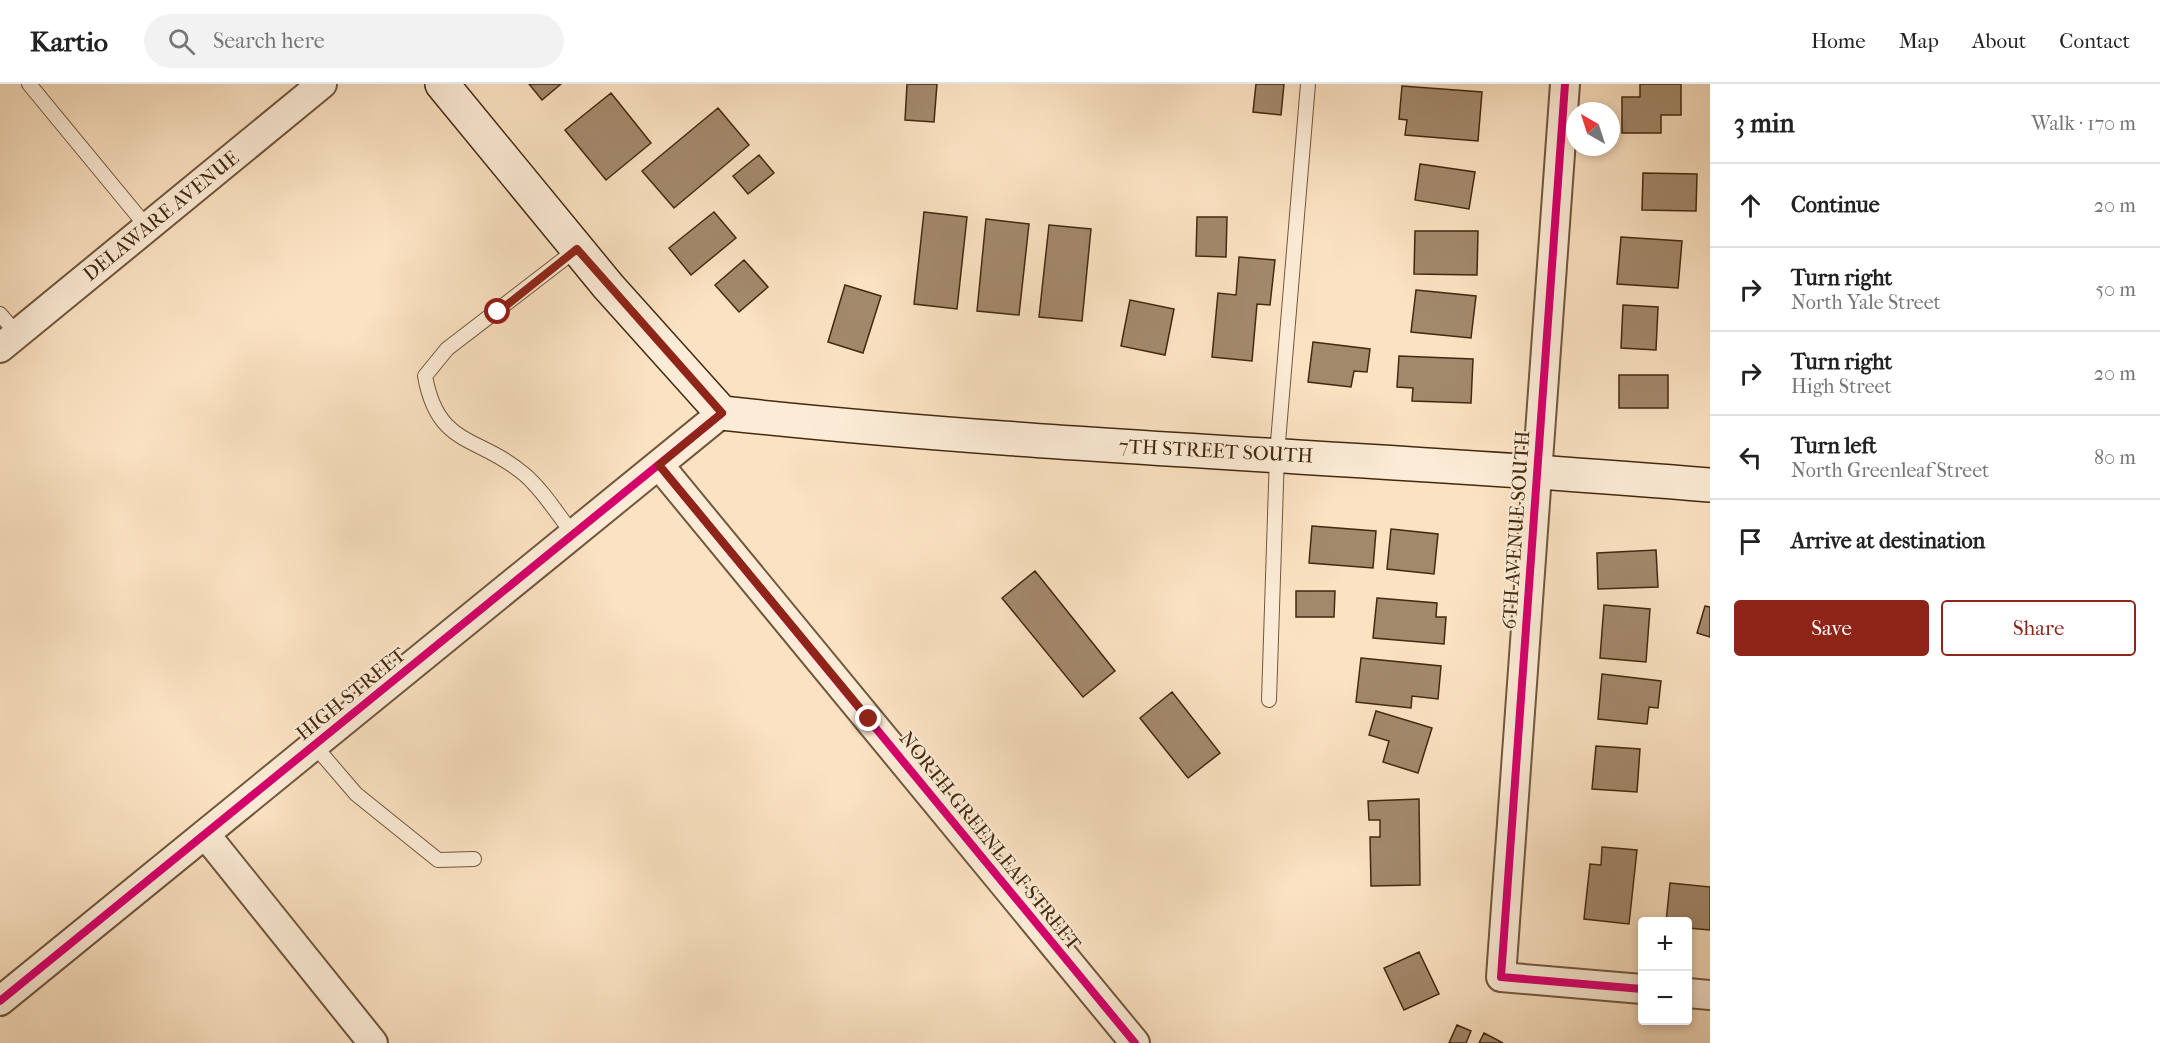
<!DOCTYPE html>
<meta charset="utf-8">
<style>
:root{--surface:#fff;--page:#f2f2f2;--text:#222;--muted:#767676;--line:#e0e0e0;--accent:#8f2418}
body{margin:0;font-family:"IM FELL French Canon",serif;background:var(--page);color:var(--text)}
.controls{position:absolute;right:18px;bottom:18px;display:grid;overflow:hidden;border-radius:6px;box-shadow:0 3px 9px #0003}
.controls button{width:54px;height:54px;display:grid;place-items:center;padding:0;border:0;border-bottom:2px solid var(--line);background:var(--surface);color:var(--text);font:30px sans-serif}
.compass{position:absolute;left:1566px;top:18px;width:54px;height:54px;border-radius:50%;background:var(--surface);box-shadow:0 3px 9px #0003;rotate:321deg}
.stop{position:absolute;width:18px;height:18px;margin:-14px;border:4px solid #8f2418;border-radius:50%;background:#fff}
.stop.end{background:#8f2418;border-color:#fff;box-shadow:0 2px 6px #0008}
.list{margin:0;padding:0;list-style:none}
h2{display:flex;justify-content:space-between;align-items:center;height:78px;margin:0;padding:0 24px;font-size:26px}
h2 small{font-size:20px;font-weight:400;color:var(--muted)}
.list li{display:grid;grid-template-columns:39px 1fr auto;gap:18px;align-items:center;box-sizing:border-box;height:84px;padding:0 24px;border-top:2px solid var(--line)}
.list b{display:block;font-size:22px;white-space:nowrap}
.list p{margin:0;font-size:20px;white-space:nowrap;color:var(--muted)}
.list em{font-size:20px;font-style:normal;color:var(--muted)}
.actions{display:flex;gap:12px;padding:18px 24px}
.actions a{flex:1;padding:14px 0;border:2px solid var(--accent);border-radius:6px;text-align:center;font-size:21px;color:var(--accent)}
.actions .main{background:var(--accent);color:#fff}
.icon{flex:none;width:33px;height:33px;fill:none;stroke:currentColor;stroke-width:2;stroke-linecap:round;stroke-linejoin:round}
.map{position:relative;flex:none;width:1710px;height:959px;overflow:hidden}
header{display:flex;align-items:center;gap:36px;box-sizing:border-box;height:84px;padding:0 30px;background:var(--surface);border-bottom:2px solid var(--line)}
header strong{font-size:28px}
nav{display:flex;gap:33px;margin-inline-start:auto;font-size:21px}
.search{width:420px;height:54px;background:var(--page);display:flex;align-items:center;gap:15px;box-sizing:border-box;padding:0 21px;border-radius:33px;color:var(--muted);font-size:22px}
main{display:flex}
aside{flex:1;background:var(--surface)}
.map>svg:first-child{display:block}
.building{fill:#a3896c;stroke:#43290f;stroke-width:1.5}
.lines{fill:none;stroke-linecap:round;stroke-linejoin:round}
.lane-casing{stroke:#71573c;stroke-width:16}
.street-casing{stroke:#71573c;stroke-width:32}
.secondary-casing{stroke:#43290f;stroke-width:36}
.lane{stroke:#fcecd7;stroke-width:14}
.street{stroke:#fcecd7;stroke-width:28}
.secondary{stroke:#fcecd7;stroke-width:33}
.cycleway-casing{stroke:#fcecd7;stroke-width:11}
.cycleway{stroke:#d6006c;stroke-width:8}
.route{stroke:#8f2418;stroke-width:8}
.labels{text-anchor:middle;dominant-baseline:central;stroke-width:4.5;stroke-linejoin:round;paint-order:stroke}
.street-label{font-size:20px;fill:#43290f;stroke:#fcecd7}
</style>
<header>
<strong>Kartio</strong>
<div class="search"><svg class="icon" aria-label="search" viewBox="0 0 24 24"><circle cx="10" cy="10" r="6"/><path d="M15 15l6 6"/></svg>Search here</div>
<nav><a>Home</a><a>Map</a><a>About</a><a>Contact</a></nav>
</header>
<main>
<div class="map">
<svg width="1710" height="959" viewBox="0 0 1710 959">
<rect width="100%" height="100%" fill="#fbe2c2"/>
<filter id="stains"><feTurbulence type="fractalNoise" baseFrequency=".00333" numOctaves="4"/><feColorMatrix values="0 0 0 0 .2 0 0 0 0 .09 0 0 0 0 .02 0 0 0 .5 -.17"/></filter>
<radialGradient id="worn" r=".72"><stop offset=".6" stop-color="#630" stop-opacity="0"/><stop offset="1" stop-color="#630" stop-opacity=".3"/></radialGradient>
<path class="building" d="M529 0H561L542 16Z
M907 0H937L934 38 905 36Z
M1256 0H1284L1281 31 1253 28Z
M1640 0H1681V31H1661V49H1622V13H1640Z
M1402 2 1482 8 1478 57 1405 51 1407 36 1399 35Z
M611 9 651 59 606 96 565 46Z
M718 24 749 61 674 124 642 87Z
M759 71 774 89 748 110 733 92Z
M1420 80 1475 88 1469 125 1415 116Z
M1643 89 1697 90 1696 127 1642 126Z
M714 128 736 154 691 191 669 164Z
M924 128 967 133 957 225 914 220Z
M1197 133H1227L1226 173 1196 172Z
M986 135 1029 140 1019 231 977 227Z
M1049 141 1091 145 1082 237 1039 233Z
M1415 147H1478L1477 191 1414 190Z
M1621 153 1682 157 1678 204 1617 200Z
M1239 173 1275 176 1270 221 1257 220 1252 277 1212 273 1218 209 1236 211Z
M744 176 768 203 739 228 715 201Z
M845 201 881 212 863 269 828 258Z
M1416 206 1476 212 1471 254 1411 248Z
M1130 216 1174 225 1165 271 1121 262Z
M1623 221 1658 223 1656 266 1621 264Z
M1313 258 1370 265 1367 288 1354 287 1351 303 1308 298Z
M1399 272 1473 275 1471 319 1412 317 1413 304 1397 303Z
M1619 291H1668V324H1619Z
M1312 442 1376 447 1373 484 1309 479Z
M1391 445 1438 450 1434 490 1387 485Z
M1656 466 1658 503 1598 505 1597 469Z
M1035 487 1115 587 1083 613 1002 514Z
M1296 507H1335L1334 533H1296Z
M1377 514 1437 519 1436 533H1446L1444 560 1373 554Z
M1604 521 1650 525 1646 578 1600 574Z
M1705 522 1710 523V553L1697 549Z
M1361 574 1441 582 1438 615 1412 612 1411 624 1356 618Z
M1602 590 1661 597 1658 624 1649 623 1647 640 1598 635Z
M1172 608 1220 669 1188 694 1140 634Z
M1376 627 1432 644 1418 689 1383 678 1389 657 1369 651Z
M1596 662 1640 665 1637 708 1592 705Z
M1419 715 1420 801 1371 802 1370 753H1380V736H1369L1368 717Z
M1602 763 1637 766 1629 840 1584 835 1590 780 1601 781Z
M1670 799 1710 803V846L1688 844V838H1666Z
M1419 868 1439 910 1404 926 1384 884Z
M1457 941 1471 947 1466 959H1449Z
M1484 949 1503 959H1479Z"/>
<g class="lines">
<defs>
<path id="lane" d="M29 0 147 143
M0 230 17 250
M573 450C558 431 543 406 524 390 478 351 438 364 425 292L447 265 577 165
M1269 616 1277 370 1308 0
M314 661 356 710 438 776 474 775"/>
<path id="street" d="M1565 0 1501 893 1642 905
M0 264 322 0
M659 381 1135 959
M205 750 373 959
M1688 909 1710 911
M0 917 722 329"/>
<path id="secondary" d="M442 0 608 202 722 329C1051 365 1381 373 1710 401"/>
</defs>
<use href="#lane" class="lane-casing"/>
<use href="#street" class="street-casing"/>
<use href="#secondary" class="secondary-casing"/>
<use href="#lane" class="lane"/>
<use href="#street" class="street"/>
<use href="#secondary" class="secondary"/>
<defs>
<path id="cycleway" d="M1565 0 1501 893 1642 905
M659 381 1135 959
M0 917 722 329"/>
</defs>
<use href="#cycleway" class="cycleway-casing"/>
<use href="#cycleway" class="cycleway"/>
</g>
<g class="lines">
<path class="route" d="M498 228 577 165 722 329 659 381 869 635"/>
</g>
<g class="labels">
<g class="street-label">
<text transform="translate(161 132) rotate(-39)">DELAWARE AVENUE</text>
<text transform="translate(1216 367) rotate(3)">7TH STREET SOUTH</text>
<text transform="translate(1516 446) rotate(-86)">6TH AVENUE SOUTH</text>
<text transform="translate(351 610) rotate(-39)">HIGH STREET</text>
<text transform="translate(990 757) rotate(51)">NORTH GREENLEAF STREET</text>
</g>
</g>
<rect width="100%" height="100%" filter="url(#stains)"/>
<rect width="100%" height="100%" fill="url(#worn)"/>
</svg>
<div class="controls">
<button>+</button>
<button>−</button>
</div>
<svg class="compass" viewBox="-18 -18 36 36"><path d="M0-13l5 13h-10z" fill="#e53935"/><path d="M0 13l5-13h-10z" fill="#767676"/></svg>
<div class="stop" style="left:498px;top:228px"></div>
<div class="stop end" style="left:869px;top:635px"></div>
</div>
<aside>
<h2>3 min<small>Walk · 170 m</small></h2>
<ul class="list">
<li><svg class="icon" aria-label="ahead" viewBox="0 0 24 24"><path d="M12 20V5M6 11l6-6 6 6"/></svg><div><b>Continue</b></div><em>20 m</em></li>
<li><svg class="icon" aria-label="right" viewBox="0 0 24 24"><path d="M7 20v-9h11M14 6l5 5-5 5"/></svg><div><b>Turn right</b><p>North Yale Street</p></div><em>50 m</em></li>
<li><svg class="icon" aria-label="right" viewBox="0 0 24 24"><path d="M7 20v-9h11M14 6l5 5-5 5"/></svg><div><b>Turn right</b><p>High Street</p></div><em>20 m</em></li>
<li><svg class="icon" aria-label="left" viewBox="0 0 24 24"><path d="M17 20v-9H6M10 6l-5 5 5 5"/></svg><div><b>Turn left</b><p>North Greenleaf Street</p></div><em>80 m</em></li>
<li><svg class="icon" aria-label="arrive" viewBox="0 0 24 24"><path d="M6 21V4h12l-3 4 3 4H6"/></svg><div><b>Arrive at destination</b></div></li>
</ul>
<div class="actions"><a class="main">Save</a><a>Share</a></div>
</aside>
</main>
